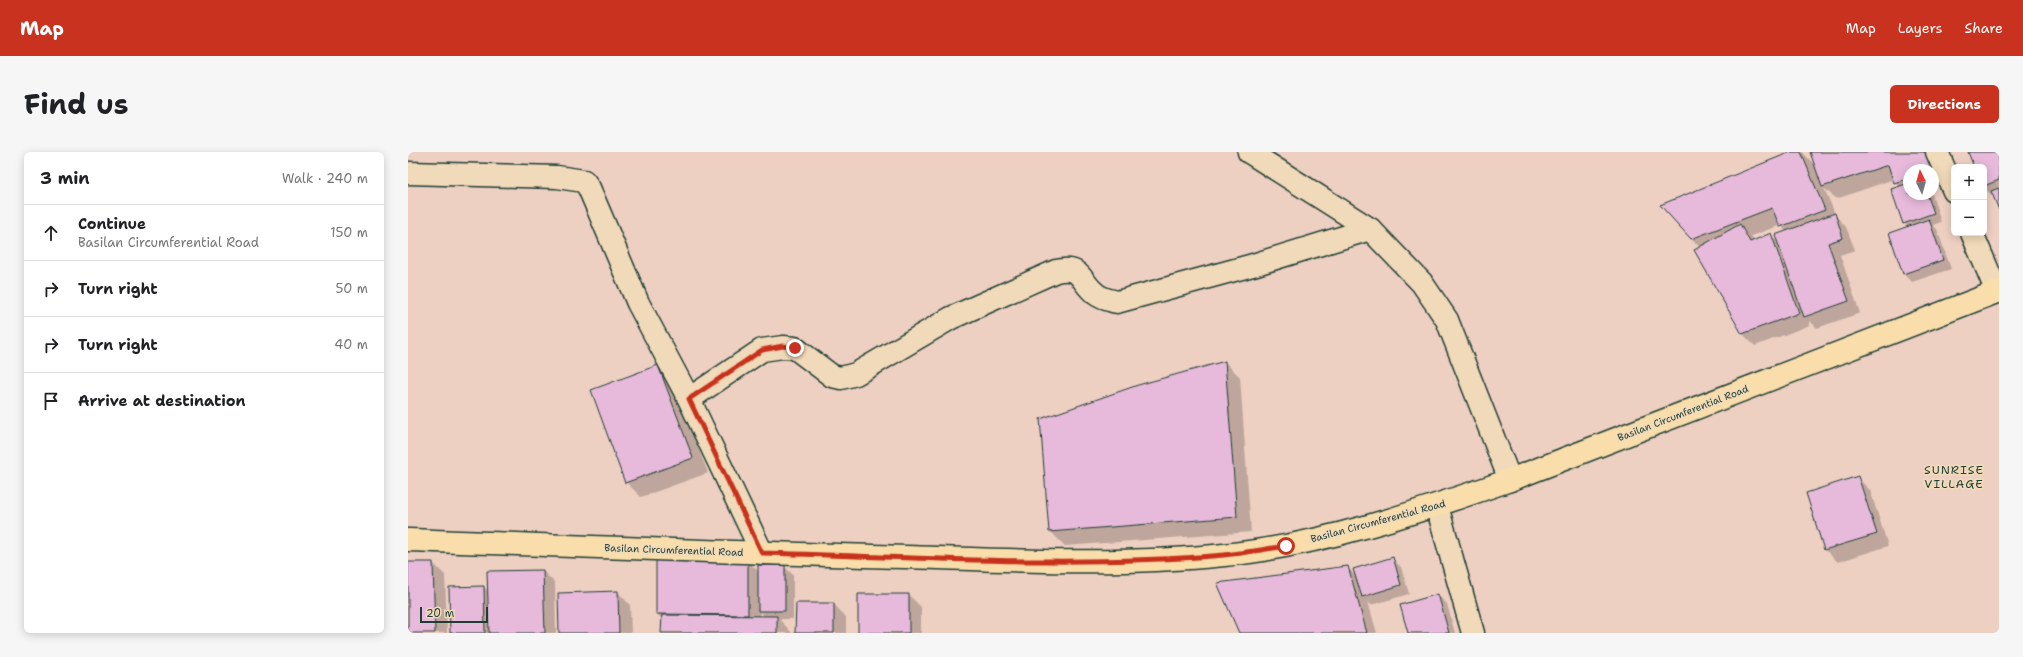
<!DOCTYPE html>
<meta charset="utf-8">
<style>
:root{--surface:#fff;--page:#f6f6f6;--text:#202124;--muted:#757577;--line:#e0e0e0;--accent:#c8321e}
body{margin:0;font-family:"Shantell Sans",sans-serif;background:var(--page);color:var(--text)}
.controls{position:absolute;right:12px;top:12px;display:grid;overflow:hidden;border-radius:6px;box-shadow:0 2px 10px #0003}
.controls button{width:36px;height:36px;display:grid;place-items:center;padding:0;border:0;border-bottom:1px solid var(--line);background:var(--surface);color:var(--text);font:20px sans-serif}
.compass{position:absolute;left:1495px;top:12px;width:36px;height:36px;border-radius:50%;background:var(--surface);box-shadow:0 2px 10px #0003;rotate:355deg}
.scale{position:absolute;left:12px;bottom:10px;width:68px;box-sizing:border-box;padding-left:4px;border:2px solid #1f3d34;border-top:0;font-size:11px;line-height:14px;white-space:nowrap;color:#1f3d34;-webkit-text-stroke:3px #f1dab9;paint-order:stroke}
.stop{position:absolute;width:12px;height:12px;margin:-9px;border:3px solid #c8321e;border-radius:50%;background:#fff}
.stop.end{background:#c8321e;border-color:#fff;box-shadow:0 1px 4px #0008}
.list{margin:0;padding:0;list-style:none}
h2{display:flex;justify-content:space-between;align-items:center;height:52px;margin:0;padding:0 16px;font-size:17px}
h2 small{font-size:13px;font-weight:400;color:var(--muted)}
.list li{display:grid;grid-template-columns:26px 1fr auto;gap:12px;align-items:center;box-sizing:border-box;height:56px;padding:0 16px;border-top:1px solid var(--line)}
.list b{display:block;font-size:15px;white-space:nowrap}
.list p{margin:0;font-size:13px;white-space:nowrap;color:var(--muted)}
.list em{font-size:13px;font-style:normal;color:var(--muted)}
.icon{flex:none;width:22px;height:22px;fill:none;stroke:currentColor;stroke-width:2;stroke-linecap:round;stroke-linejoin:round}
.map{position:relative;flex:none;width:1591px;height:481px;overflow:hidden;border-radius:6px}
header{display:flex;align-items:center;gap:24px;box-sizing:border-box;height:56px;padding:0 20px;background:var(--accent);color:#fff}
header strong{font-size:19px}
nav{display:flex;gap:22px;margin-inline-start:auto;font-size:14px}
.intro{display:flex;align-items:center;justify-content:space-between;box-sizing:border-box;height:96px;padding:0 24px}
h1{margin:0;font-size:28px}
.button{padding:10px 18px;border-radius:6px;background:var(--accent);color:#fff;font-size:14px;font-weight:700}
main{display:flex;gap:24px;padding:0 24px}
aside{flex:1;background:var(--surface);border-radius:6px;box-shadow:0 2px 10px #0003}
.map>svg:first-child{display:block}
.shadow{fill:#0003;fill-rule:evenodd}
.building{fill:#e7b9db;stroke:#1f3d34}
.lines{fill:none;stroke-linecap:round;stroke-linejoin:round}
.minor-casing{stroke:#1f3d34;stroke-width:25}
.tertiary-casing{stroke:#1f3d34;stroke-width:25}
.primary-casing{stroke:#1f3d34;stroke-width:25}
.minor{stroke:#f1dab9;stroke-width:22}
.tertiary{stroke:#f1dab9;stroke-width:22}
.primary{stroke:#f9deab;stroke-width:22}
.route{stroke:#c8321e;stroke-width:5}
.labels{text-anchor:middle;dominant-baseline:central;stroke-width:3.5;stroke-linejoin:round;paint-order:stroke}
.street-label{font-size:10px;fill:#1f3d34;stroke:#f1dab9}
.quarter-label{font-size:12px;letter-spacing:1px;fill:#1f3d34;stroke:#f1dab9}
</style>
<header>
<strong>Map</strong>
<nav><a>Map</a><a>Layers</a><a>Share</a></nav>
</header>
<div class="intro"><h1>Find us</h1><a class="button">Directions</a></div>
<main>
<aside>
<h2>3 min<small>Walk · 240 m</small></h2>
<ul class="list">
<li><svg class="icon" aria-label="ahead" viewBox="0 0 24 24"><path d="M12 20V5M6 11l6-6 6 6"/></svg><div><b>Continue</b><p>Basilan Circumferential Road</p></div><em>150 m</em></li>
<li><svg class="icon" aria-label="right" viewBox="0 0 24 24"><path d="M7 20v-9h11M14 6l5 5-5 5"/></svg><div><b>Turn right</b></div><em>50 m</em></li>
<li><svg class="icon" aria-label="right" viewBox="0 0 24 24"><path d="M7 20v-9h11M14 6l5 5-5 5"/></svg><div><b>Turn right</b></div><em>40 m</em></li>
<li><svg class="icon" aria-label="arrive" viewBox="0 0 24 24"><path d="M6 21V4h12l-3 4 3 4H6"/></svg><div><b>Arrive at destination</b></div></li>
</ul>
</aside>
<div class="map">
<svg width="1591" height="481" viewBox="0 0 1591 481">
<rect width="100%" height="100%" fill="#eed0c3"/>
<filter id="ink" filterUnits="userSpaceOnUse"><feTurbulence type="fractalNoise" baseFrequency=".025" numOctaves="2"/><feDisplacementMap in="SourceGraphic" scale="8" xChannelSelector="R" yChannelSelector="G"/><feConvolveMatrix kernelMatrix="1 2 1 2 8 2 1 2 1" color-interpolation-filters="sRGB"/></filter>
<g filter="url(#ink)">
<path class="shadow" d="M1385 0H1394L1408 14 1403 0H1525L1536 30 1525 34V18H1501V42H1524L1533 70 1525 73 1529 77 1543 117 1504 130 1496 122 1500 75 1496 71 1491 35 1486 27 1428 47 1416 36 1428 64 1438 75 1447 98 1432 103 1452 161 1409 176 1401 168 1402 173 1347 194 1335 182 1287 98 1292 95 1283 87ZM1373 73 1378 80 1370 90 1362 82 1346 89 1343 84Z
M1561 0H1591V55L1587 46 1576 36V15H1567Z
M817 210 832 225 843 380 657 394 642 379Z
M250 214 265 229 300 321 233 345 218 330Z
M1450 326 1462 338 1480 394 1430 410 1417 398 1399 341Z
M985 407 993 415 1001 442 963 453 960 450 969 481H832L939 415 949 425Z
M340 409 351 420 376 414 385 423V467H371L384 481H254V467L249 462ZM352 459 357 465H352Z
M0 411H25L37 423 39 481H0Z
M135 419 147 431 148 481H43L76 435 81 440Z
M210 440 222 453 223 481H152L151 442Z
M501 443 513 455V481H451Z
M1030 443 1039 452 1047 481H1001Z
M389 452H426L438 465V481H388Z"/>
<path class="building" d="M1383 0H1393L1417 58 1372 75 1364 56 1283 87 1252 53Z
M1402 0H1518L1524 18H1501V26L1486 31 1480 13 1414 35Z
M1560 0H1591V28L1576 34V15H1566Z
M1501 31V42H1519L1526 61 1495 72 1483 37Z
M1591 36V58L1583 39Z
M1427 61 1435 86 1420 91 1441 149 1396 165 1367 83Z
M1521 67 1535 108 1495 122 1481 81Z
M1332 72 1342 90 1363 81 1391 161 1334 182 1286 98Z
M817 209 829 365 641 380 632 267 730 233Z
M250 213 285 306 217 331 183 238Z
M1450 324 1469 382 1416 398 1398 341Z
M985 405 993 433 954 445 945 417Z
M248 407 340 408V463L248 462Z
M0 410H25L27 481H0Z
M350 413H377V459H350Z
M940 414 959 481H831L809 431Z
M135 418 137 481H81L79 419Z
M76 434 77 481H42L41 435Z
M210 439 211 481H151L150 441Z
M450 442H501V481H450Z
M1030 442 1041 481H1000L992 453Z
M388 451H426V481H387Z
M254 463 369 464V481H253Z"/>
<g class="lines">
<defs>
<path id="minor" d="M1529 0 1546 39
M0 21 149 25 176 29 181 36 230 151 281 247 354 401
M1564 81 1589 140
M281 247 354 198 375 195 387 196 424 224 433 226 448 222 543 166 648 119C675 113 671 129 688 142 694 147 702 148 709 150L845 113 962 77
M1029 354 1065 481"/>
<path id="tertiary" d="M841 0 962 77 1014 131 1039 168 1102 328"/>
<path id="primary" d="M0 388C166 394 332 401 498 405 603 408 711 414 816 403 911 394 1013 359 1102 328L1591 139"/>
</defs>
<use href="#minor" class="minor-casing"/>
<use href="#tertiary" class="tertiary-casing"/>
<use href="#primary" class="primary-casing"/>
<use href="#minor" class="minor"/>
<use href="#tertiary" class="tertiary"/>
<use href="#primary" class="primary"/>
</g>
</g>
<g class="lines" filter="url(#ink)">
<path class="route" d="M387 196 375 194 354 198 281 247 354 401C508 405 663 416 816 403 837 401 858 397 878 394"/>
</g>
<g class="labels">
<g class="street-label">
<text transform="translate(1275 261) rotate(-21)">Basilan Circumferential Road</text>
<text transform="translate(970 369) rotate(-15)">Basilan Circumferential Road</text>
<text transform="translate(266 398) rotate(2)">Basilan Circumferential Road</text>
</g>
<g class="quarter-label">
<text x="1546" y="318">SUNRISE<tspan x="1546" dy="14">VILLAGE</tspan></text>
</g>
</g>
</svg>
<div class="controls">
<button>+</button>
<button>−</button>
</div>
<svg class="compass" viewBox="-18 -18 36 36"><path d="M0-13l5 13h-10z" fill="#e53935"/><path d="M0 13l5-13h-10z" fill="#757577"/></svg>
<div class="scale">20 m</div>
<div class="stop" style="left:878px;top:394px"></div>
<div class="stop end" style="left:387px;top:196px"></div>
</div>
</main>
